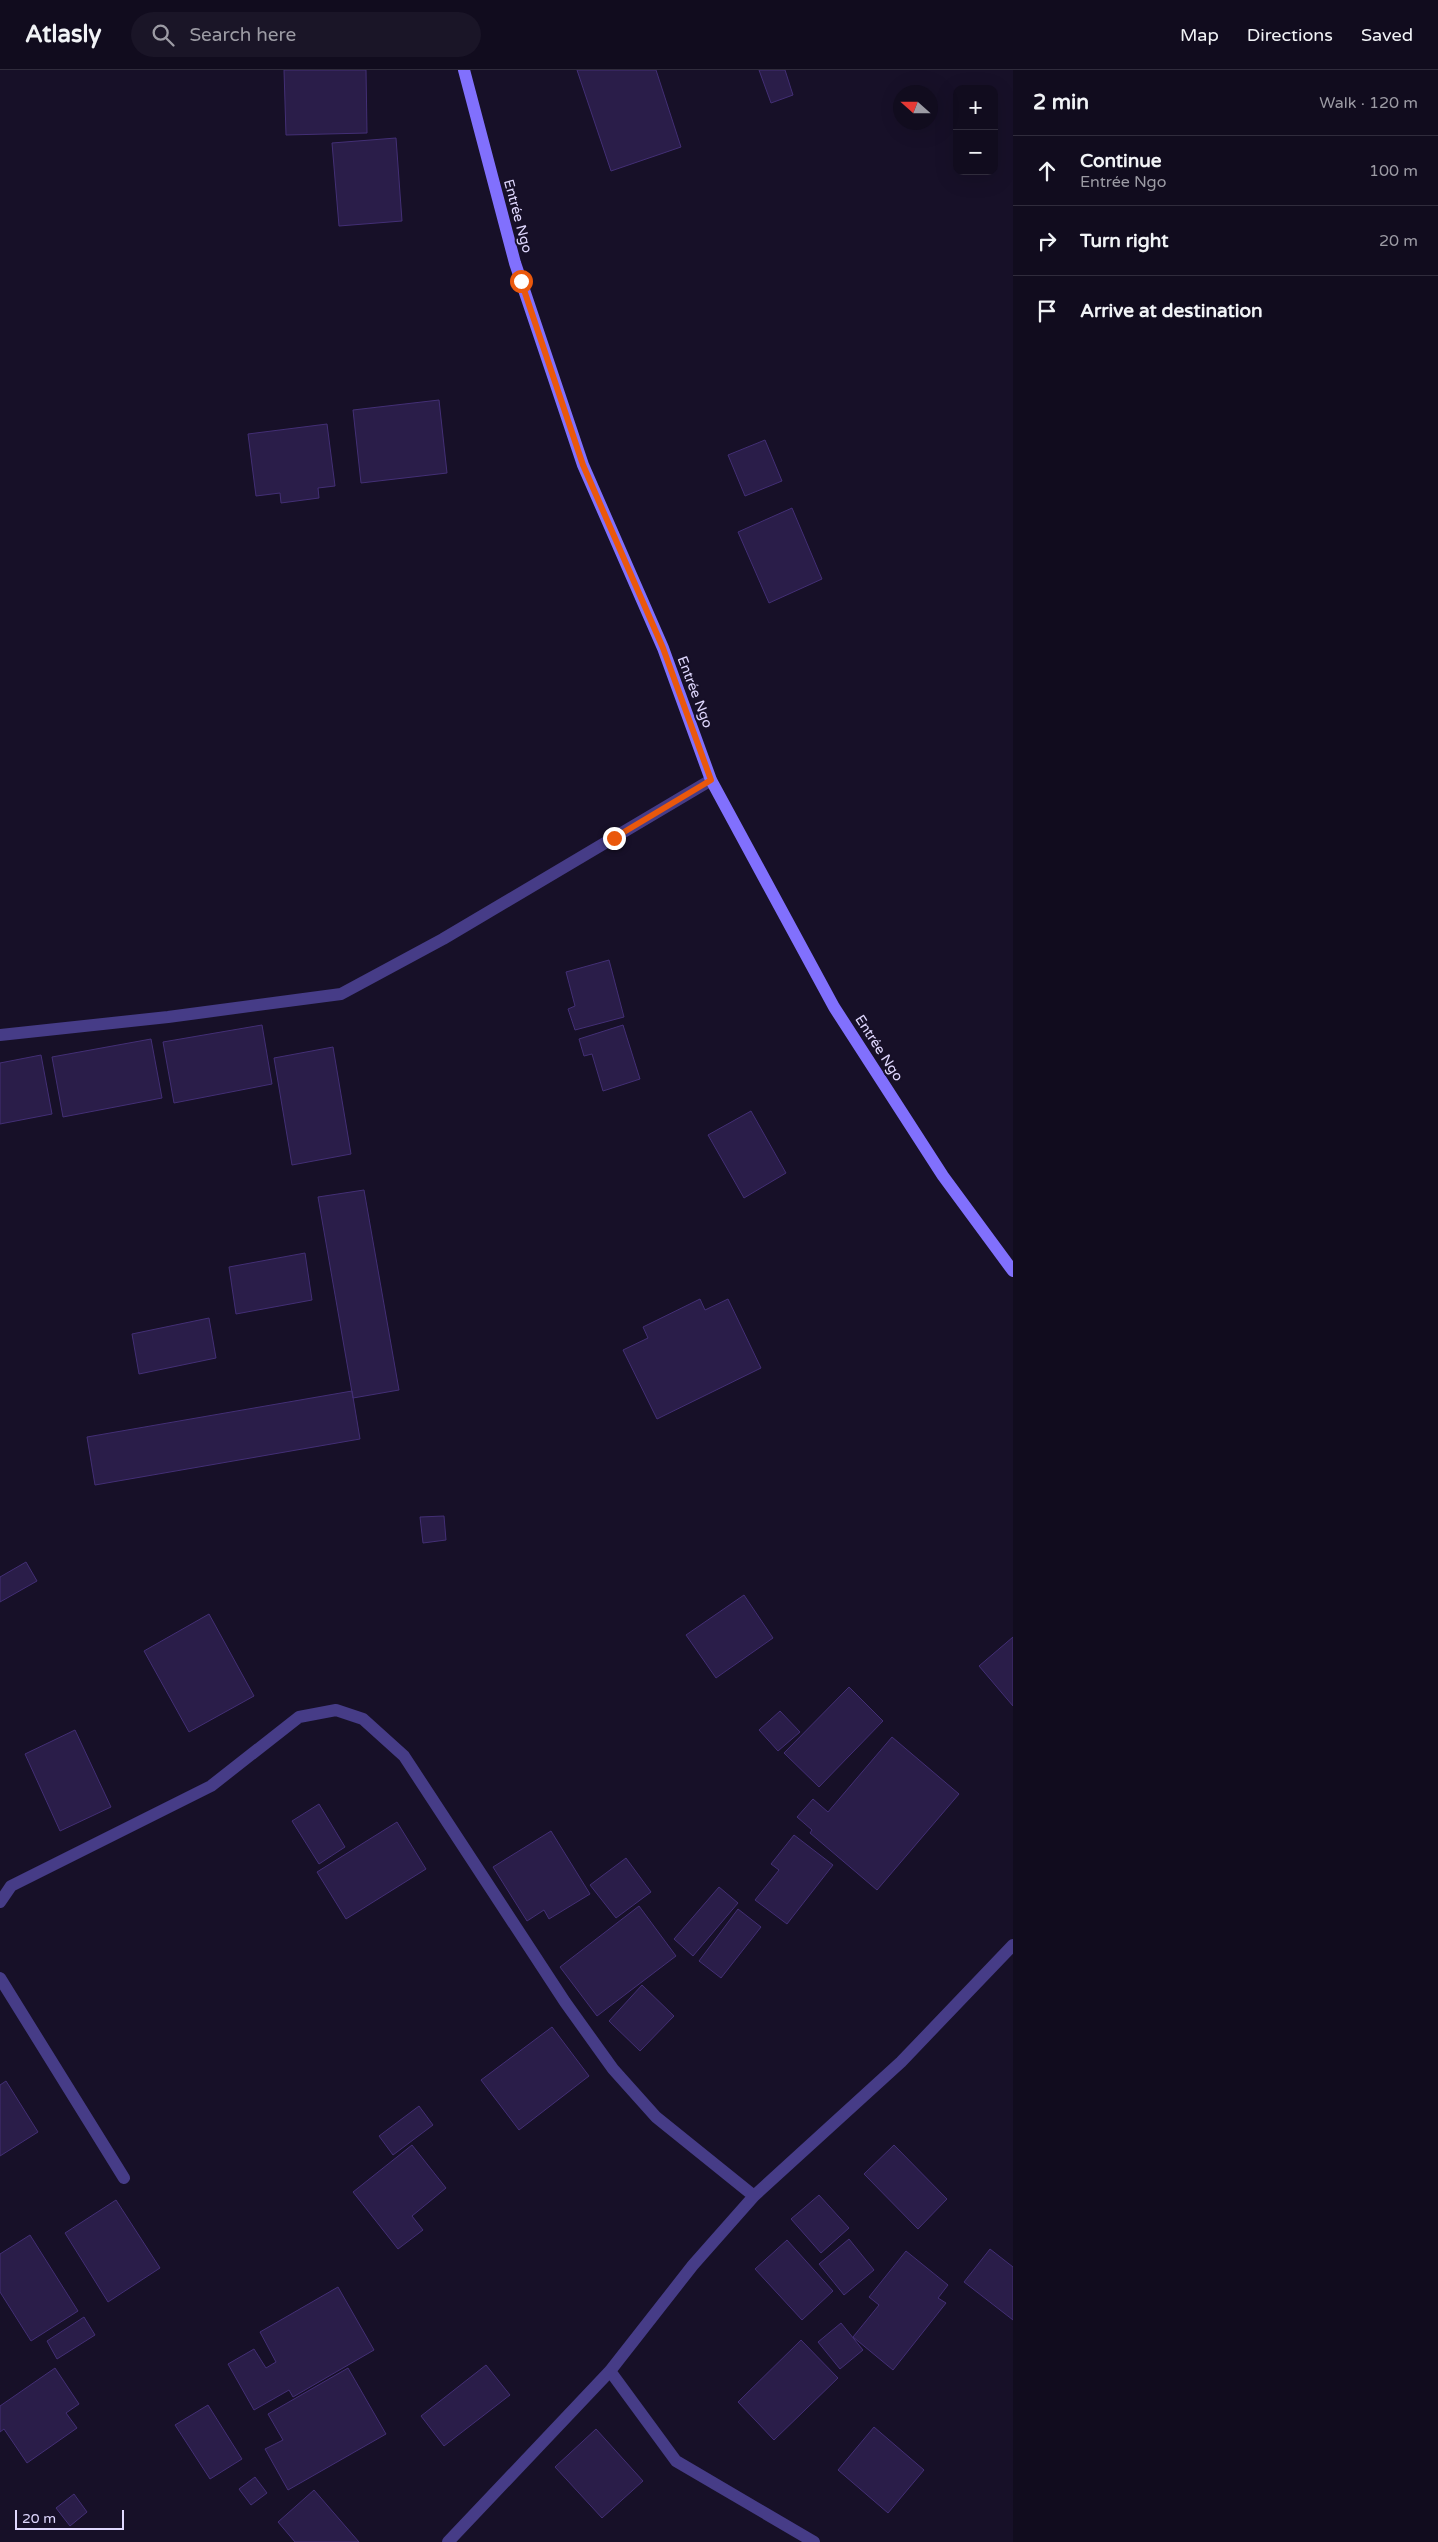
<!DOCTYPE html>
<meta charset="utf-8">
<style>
:root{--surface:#110c1e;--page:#1a1527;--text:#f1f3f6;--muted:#9c9ba4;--line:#302c3c}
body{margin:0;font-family:"Varela Round",sans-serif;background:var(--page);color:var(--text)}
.controls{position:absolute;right:15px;top:15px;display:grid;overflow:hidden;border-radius:10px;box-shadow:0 5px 20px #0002}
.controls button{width:45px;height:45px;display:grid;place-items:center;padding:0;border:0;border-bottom:1px solid var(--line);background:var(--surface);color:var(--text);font:25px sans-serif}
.compass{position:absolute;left:893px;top:15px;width:45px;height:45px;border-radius:50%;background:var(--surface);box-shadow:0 5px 20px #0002;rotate:291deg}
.scale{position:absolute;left:15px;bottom:12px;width:109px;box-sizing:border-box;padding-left:5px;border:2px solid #e0d8ff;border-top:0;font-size:14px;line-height:18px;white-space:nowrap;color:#e0d8ff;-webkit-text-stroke:4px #171028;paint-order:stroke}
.stop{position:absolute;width:15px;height:15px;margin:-11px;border:4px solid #ea580c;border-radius:50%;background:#fff}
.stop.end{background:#ea580c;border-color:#fff;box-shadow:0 1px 5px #0008}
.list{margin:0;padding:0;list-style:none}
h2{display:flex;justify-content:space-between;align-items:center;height:65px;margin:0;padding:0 20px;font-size:21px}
h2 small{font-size:16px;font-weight:400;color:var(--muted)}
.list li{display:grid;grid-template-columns:32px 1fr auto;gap:15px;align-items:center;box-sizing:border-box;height:70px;padding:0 20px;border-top:1px solid var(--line)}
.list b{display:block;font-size:19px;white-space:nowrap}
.list p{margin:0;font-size:16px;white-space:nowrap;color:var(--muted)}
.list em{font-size:16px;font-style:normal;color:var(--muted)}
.icon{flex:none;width:28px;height:28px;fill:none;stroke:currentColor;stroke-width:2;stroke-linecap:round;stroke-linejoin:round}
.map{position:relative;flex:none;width:1013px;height:2472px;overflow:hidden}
header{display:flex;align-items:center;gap:30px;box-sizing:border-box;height:70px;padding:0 25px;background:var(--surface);border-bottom:1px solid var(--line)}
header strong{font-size:24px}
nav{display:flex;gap:28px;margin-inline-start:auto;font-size:18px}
.search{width:350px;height:45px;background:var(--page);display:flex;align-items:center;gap:12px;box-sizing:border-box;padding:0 18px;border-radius:28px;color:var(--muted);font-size:19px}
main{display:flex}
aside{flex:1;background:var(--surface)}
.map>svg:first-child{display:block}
.building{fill:#2a1d49;stroke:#432f75}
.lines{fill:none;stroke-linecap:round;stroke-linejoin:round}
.street{stroke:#463c87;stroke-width:12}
.secondary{stroke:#8170fd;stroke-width:12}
.route{stroke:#ea580c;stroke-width:6}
.labels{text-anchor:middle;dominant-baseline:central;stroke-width:4;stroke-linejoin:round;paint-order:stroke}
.street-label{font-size:14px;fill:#e0d8ff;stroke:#171028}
</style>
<header>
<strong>Atlasly</strong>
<div class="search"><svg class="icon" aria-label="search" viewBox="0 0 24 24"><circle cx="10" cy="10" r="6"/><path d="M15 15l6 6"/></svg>Search here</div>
<nav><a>Map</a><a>Directions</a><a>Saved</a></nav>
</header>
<main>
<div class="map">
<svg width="1013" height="2472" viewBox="0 0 1013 2472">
<rect width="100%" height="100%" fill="#171028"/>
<path class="building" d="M284 0H366L367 63 286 65Z
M577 0H656L681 77 611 101Z
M759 0H785L793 25 771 33Z
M396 68 402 151 339 156 332 73Z
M439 330 447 403 361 413 353 340Z
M327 354 335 416 318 418 319 428 281 433 280 423 256 426 248 364Z
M765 370 782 411 745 426 728 385Z
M792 438 822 509 769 533 738 462Z
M609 890 624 947 575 960 568 939 575 936 566 902Z
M262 955 272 1014 174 1033 163 972Z
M623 955 640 1009 603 1021 592 984 584 986 579 969Z
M151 969 162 1028 63 1047 52 987Z
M333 977 351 1084 292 1095 274 988Z
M41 985 52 1044 0 1054V993Z
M751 1041 786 1103 744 1128 708 1065Z
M364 1120 399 1320 353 1328 318 1127Z
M305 1183 312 1230 236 1244 229 1197Z
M700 1229 705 1240 728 1229 761 1298 657 1349 623 1280 648 1268 643 1257Z
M209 1248 216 1288 139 1304 132 1264Z
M352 1321 360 1369 95 1415 87 1367Z
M444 1446 446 1470 423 1473 420 1447Z
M26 1492 37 1511 0 1532V1507Z
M744 1525 773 1568 716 1608 686 1565Z
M209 1544 254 1626 189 1662 144 1581Z
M1013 1567V1636L979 1596Z
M849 1617 883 1651 819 1717 784 1683Z
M780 1641 800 1662 778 1681 759 1660Z
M75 1660 111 1737 60 1761 25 1684Z
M892 1667 959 1724 877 1820 810 1763 812 1760 797 1747 813 1729 828 1742Z
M319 1734 345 1777 319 1794 292 1751Z
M397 1752 426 1799 346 1849 317 1802Z
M551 1761 590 1824 549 1849 544 1840 527 1851 493 1797Z
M794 1765 833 1795 787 1854 755 1830 779 1800 771 1794Z
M626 1788 651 1822 616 1848 590 1815Z
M719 1817 738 1833 693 1886 674 1869Z
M639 1836 676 1886 597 1946 560 1897Z
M738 1839 761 1857 721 1908 699 1891Z
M642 1915 674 1946 640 1981 609 1951Z
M552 1957 589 2006 519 2060 481 2010Z
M6 2011 38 2062 0 2086V2015Z
M419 2036 433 2055 393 2085 379 2066Z
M412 2075 446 2118 412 2146 423 2160 398 2179 353 2122Z
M894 2075 947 2129 918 2159 864 2104Z
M819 2125 849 2158 821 2183 791 2149Z
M116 2130 160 2198 108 2232 65 2163Z
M30 2165 78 2241 31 2271 0 2222V2184Z
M849 2169 874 2200 844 2225 819 2194Z
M787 2170 833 2221 802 2250 755 2199Z
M990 2179 1013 2197V2250L964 2212Z
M906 2181 948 2215 938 2228 946 2233 893 2300 853 2267 879 2235 869 2227Z
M338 2217 374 2280 293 2327 289 2320 254 2340 228 2294 254 2279 266 2298 276 2292 260 2262Z
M84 2247 95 2265 57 2289 47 2271Z
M841 2253 863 2280 840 2299 818 2272Z
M801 2270 838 2308 774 2370 738 2332Z
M486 2295 510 2325 444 2376 421 2346Z
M55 2298 79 2334 66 2343 77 2358 27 2393 4 2359 0 2362V2336Z
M348 2298 386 2364 288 2420 265 2379 283 2370 268 2344Z
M208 2335 242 2389 210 2409 175 2355Z
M874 2357 924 2400 888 2443 838 2400Z
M596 2359 643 2411 602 2448 555 2397Z
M255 2407 267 2423 251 2435 239 2419Z
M314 2420 359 2472H295L278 2452Z
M74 2424 87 2442 70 2456 56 2438Z"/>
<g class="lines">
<path class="street" d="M0 965 168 947 341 924 443 869 711 710
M0 1832 11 1816 211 1716 299 1647 336 1640 363 1649 404 1686 565 1932 613 1999 656 2047 754 2126
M0 1908 124 2108
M610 2301 676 2391 814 2472
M448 2472 610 2301 693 2195 754 2126 901 1992 1013 1875"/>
<path class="secondary" d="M464 0 515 193 583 395 663 578 711 710 834 937 943 1106 1013 1201"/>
</g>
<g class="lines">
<path class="route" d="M521 211 583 395 663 578 711 710 614 768"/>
</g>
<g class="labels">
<g class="street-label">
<text transform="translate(518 146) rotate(75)">Entrée Ngo</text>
<text transform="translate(695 622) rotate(69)">Entrée Ngo</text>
<text transform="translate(879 978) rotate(57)">Entrée Ngo</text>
</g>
</g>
</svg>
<div class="controls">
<button>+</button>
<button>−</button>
</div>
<svg class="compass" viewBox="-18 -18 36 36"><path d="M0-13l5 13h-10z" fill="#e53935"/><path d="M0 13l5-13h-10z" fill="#9c9ba4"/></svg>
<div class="scale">20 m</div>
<div class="stop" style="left:521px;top:211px"></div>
<div class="stop end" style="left:614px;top:768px"></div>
</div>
<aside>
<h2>2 min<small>Walk · 120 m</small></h2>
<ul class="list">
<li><svg class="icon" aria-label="ahead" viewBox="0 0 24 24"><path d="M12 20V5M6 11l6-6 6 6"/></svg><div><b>Continue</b><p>Entrée Ngo</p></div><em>100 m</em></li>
<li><svg class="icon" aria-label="right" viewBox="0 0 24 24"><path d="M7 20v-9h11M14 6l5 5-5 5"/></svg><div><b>Turn right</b></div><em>20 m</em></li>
<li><svg class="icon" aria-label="arrive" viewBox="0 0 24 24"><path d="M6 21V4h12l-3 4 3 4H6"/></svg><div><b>Arrive at destination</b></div></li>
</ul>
</aside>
</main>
